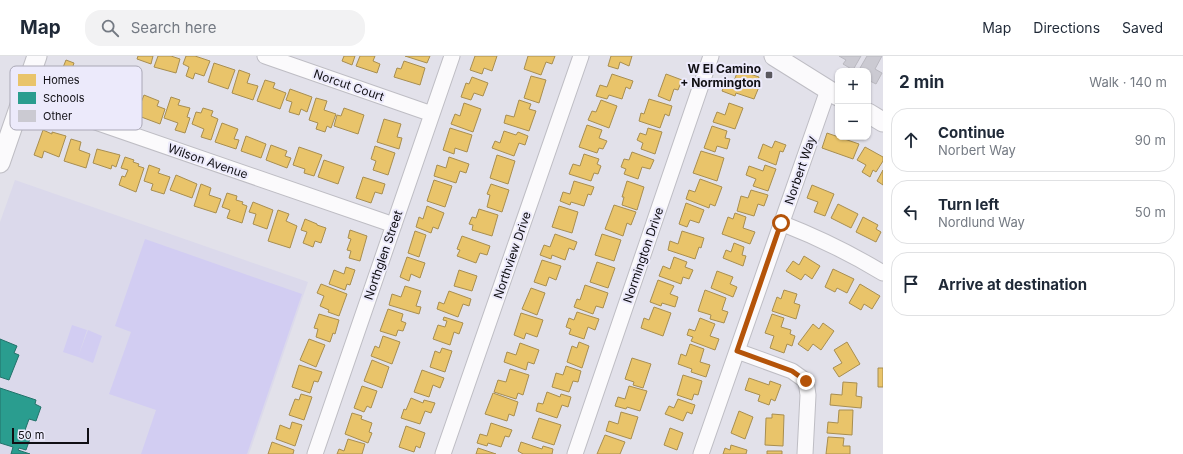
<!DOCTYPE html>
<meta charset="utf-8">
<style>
:root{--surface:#fff;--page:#f2f2f3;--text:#1f2937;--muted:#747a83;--line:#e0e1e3}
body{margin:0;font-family:Inter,sans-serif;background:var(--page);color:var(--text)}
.controls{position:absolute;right:12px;top:12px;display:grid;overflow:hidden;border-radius:8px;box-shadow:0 1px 3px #0004}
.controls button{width:36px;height:36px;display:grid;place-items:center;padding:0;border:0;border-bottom:1px solid var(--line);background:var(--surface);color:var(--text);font:20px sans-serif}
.scale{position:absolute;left:12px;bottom:10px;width:77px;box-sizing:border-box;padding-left:4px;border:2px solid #100f14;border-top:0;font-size:11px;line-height:14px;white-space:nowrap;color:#100f14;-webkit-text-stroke:3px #eceafb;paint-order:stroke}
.stop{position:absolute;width:12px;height:12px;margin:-9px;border:3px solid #b45309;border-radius:50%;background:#fff}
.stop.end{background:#b45309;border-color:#fff;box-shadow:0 1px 4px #0008}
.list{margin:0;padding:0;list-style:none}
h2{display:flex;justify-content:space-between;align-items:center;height:52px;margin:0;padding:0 16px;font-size:17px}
h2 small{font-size:13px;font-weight:400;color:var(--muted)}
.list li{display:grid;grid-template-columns:26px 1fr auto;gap:12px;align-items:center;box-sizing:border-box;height:64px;margin:0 8px 8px;padding:0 8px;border:1px solid var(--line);border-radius:16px}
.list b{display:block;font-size:15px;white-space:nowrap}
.list p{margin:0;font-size:13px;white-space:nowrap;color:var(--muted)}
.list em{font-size:13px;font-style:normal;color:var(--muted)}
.icon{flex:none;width:22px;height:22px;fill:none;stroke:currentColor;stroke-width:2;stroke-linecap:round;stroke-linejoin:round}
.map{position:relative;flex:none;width:883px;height:398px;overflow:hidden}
header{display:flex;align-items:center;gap:24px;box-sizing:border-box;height:56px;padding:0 20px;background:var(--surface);border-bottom:1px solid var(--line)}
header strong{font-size:19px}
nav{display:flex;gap:22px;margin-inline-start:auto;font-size:14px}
.search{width:280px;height:36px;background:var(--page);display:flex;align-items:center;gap:10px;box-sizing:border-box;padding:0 14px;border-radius:16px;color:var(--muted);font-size:15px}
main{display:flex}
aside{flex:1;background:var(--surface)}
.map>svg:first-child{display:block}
.built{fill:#dbd9eb}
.green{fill:#d2cdf2}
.homes{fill:#e9c46a;stroke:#a88e50}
.schools{fill:#2a9d8f;stroke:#22726a}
.building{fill:#cbcad2;stroke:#bab9c0}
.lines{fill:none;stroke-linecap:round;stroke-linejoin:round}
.minor-casing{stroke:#bebdc4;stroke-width:17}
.major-casing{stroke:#bebdc4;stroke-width:21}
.minor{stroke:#fbfafc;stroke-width:15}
.major{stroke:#fbfafc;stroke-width:19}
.route{stroke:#b45309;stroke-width:5}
.poi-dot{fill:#5a585f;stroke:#eceafb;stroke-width:1.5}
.labels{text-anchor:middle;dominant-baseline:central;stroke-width:4;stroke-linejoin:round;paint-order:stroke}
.poi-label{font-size:12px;font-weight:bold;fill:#100f14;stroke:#eceafb;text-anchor:end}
.street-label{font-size:12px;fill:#100f14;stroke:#eceafb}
.key{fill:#eceafb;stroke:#aaa8b6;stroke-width:1}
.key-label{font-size:11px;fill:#100f14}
</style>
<header>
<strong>Map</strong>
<div class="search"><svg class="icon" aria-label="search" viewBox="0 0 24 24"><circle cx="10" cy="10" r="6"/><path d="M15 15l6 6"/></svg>Search here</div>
<nav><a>Map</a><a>Directions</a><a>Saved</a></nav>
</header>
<main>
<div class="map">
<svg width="883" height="398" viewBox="0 0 883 398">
<rect width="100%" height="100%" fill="#e2e1ea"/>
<path class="built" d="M15 124 308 226 249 398H0V166Z"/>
<path class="green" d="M145 183 302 238 247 398H141L156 354 109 338 131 276 115 270Z
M72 269 87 274 78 301 63 296Z
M88 274 102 280 93 307 78 301Z"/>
<path class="homes" d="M138 0H153L151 8 137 3Z
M158 0H171L180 3 176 17 154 11Z
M186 0H195L210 5 204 20 195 17 193 23 186 20 189 11 183 8Z
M344 0H355L352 9 342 5Z
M360 0H375L373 5 380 8 377 17 356 10Z
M405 0H430L427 7Z
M475 0H497L492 15 484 12 482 18 470 14Z
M528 0H555L552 8 546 6 541 19 524 13Z
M611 0H632L629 10 620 6 618 13 608 10Z
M66 4 74 7 72 13 86 18 77 40 67 36 70 29 58 24Z
M404 5 425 12 420 29 394 21 397 12 401 13Z
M214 7 235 14 228 33 208 26Z
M239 14 250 18 247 27 258 30 253 44 232 37Z
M738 14 759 21 758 24 761 26 754 43 736 37 735 40 722 35 726 26 733 28Z
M612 18 633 25 630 33 626 31 622 43 609 39 607 43 596 40 600 29 607 31Z
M666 18 682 24 678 34 674 33 670 45 658 40Z
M531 20 546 24 539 47 524 42Z
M472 21 488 27 483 40 474 37 471 44 461 41 466 27 469 28Z
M265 24 275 27 273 32 286 37 280 53 257 45Z
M290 33 312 41 307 56 301 53 299 59 289 56 292 46 286 44Z
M144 39 159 45 157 50 165 53 160 68 136 59Z
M171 41 180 44 178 49 190 52 187 61 190 62 185 77 175 74 178 67 164 62Z
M316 42 327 45 324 54 336 58 331 72 327 70 325 76 316 73 318 67 309 64Z
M649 43 672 50 669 60 665 58 660 72 639 65 641 57 644 58Z
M519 44 531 48 529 53 536 55 529 75 504 67 506 59 514 61Z
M601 44 617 50 609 72 588 64 592 55 596 56Z
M464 47 481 53 473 76 451 68 455 58 460 60Z
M729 47 743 52 735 73 713 66 717 56 725 59Z
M203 52 213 55 211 60 218 63 211 84 201 81 204 73 192 68 196 56 201 57Z
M344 52 364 59 358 78 334 70 337 59 341 60Z
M384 63 401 68 397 81 402 82 399 93 377 86Z
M222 67 238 73 234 83 239 84 236 93 215 86Z
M587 69 602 74 599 82 607 85 603 93 599 92 597 97 579 91Z
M712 70 727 75 725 82 730 83 727 93 717 90 715 96 704 92Z
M450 72 472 79 467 96 455 92 454 98 443 94Z
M648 72 662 76 655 98 641 93 643 87 637 84 640 77 646 79Z
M43 74 52 78V76L66 80 59 101 44 95 42 102 34 99Z
M504 75 516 79 518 76 528 80 525 89 519 87 514 100 492 92 495 85 500 87Z
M827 77 859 88 853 103 822 92Z
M246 80 266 88 261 102 241 95Z
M71 83 81 86 79 94 90 98 86 112 64 105Z
M775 85 786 89 783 96 780 95 776 109 758 102 763 88 772 92Z
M271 89 287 95 285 100 291 102 287 112 266 104Z
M375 90 395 97 388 119 373 114 376 105 371 103Z
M299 91 322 99 314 120 304 117 305 113 293 109Z
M865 91 883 101V105L876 116 873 114 870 121 862 116 866 109 857 104Z
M97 93 120 99 116 111 112 109 111 113 93 107Z
M701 95 724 102 717 125 693 117Z
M632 96 654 104 650 113 642 111 638 123 624 118 626 113 621 111 624 103 629 104Z
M584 98 599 103 597 108 601 110 598 118 594 117 591 125 569 118 573 108 580 110Z
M497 99 515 105 508 128 490 122Z
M125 101 134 104 133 106 139 108 138 110 144 112 136 136 119 129 122 120 125 121 128 114 121 112Z
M449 101 469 108 466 117 460 115 456 127 434 120 437 109 446 112Z
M324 104 344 111 338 128 318 121Z
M149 109 160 113 158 117 170 121 164 138 151 134 153 128 144 125Z
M765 109 776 113 768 135 753 130 756 123 746 119 749 110 763 115Z
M883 114V129L877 125Z
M176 119 197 128 192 142 170 134Z
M363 121 385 128 382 138 375 136 371 147 356 142Z
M700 123 722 131 715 150 710 148 709 152 686 143 689 134 695 136Z
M434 124 452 130 445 151 427 145Z
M574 125 594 131 591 139 588 138 584 150 571 146 570 149 560 145 563 136 570 138Z
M627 125 644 131 637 154 622 149 624 141H622Z
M201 128 211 132 209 139 221 143 216 157 194 150Z
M491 128 509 134 502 156 487 151 490 139 487 138Z
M812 129 834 138 825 160 814 156 818 146 807 142Z
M751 134 768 139 764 150 758 148 754 160 737 155 741 140 748 142Z
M227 137 237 140 236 144 243 146 242 148 247 150 242 167 227 162 230 154 222 151Z
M253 146 273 154 267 173 253 168 256 158 249 156Z
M686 147 704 154 699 167 690 164 687 171 679 168Z
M838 148 858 158 851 172 831 162Z
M614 149 636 156 631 169 627 167 623 180 605 173Z
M427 150 444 157 438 173 433 171 431 177 416 171 419 161 423 163Z
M559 150 578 156 572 177 552 171Z
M479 153 498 159 492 180 472 174 473 169 469 168 472 161 476 162Z
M278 154 289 158 286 165 297 170 290 192 268 185Z
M735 157 746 161 743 172 755 176 750 188 722 178 728 161 733 163Z
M863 161 878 169 876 173 881 176 876 186 856 176Z
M305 163 317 168V169L326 172 321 187 315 185 313 191 303 187 307 176 301 174Z
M350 174 367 180 360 205 349 202 351 195 347 194 351 183 348 182Z
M415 175 426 179 419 201 408 197Z
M682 175 704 182 701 192 699 191 695 203 668 194 670 185 678 188Z
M555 178 577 186 574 194 569 192 565 204 552 199 551 203 540 199 544 189 550 191Z
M602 178 621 184 614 205 595 199Z
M462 180 490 190 487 199 480 197 476 207 457 200 460 194 457 193Z
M734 187 744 191 742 199 746 200 743 210 723 202 726 194 731 196Z
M804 200 820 210 812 223 805 218 801 224 786 215 793 205 799 209Z
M407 201 425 207 420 222 411 218 409 225 400 221Z
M674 201 687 206 685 211 693 214 689 223 683 221 681 228 659 220 663 210 670 213Z
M542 204 561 210 556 224 549 221 546 230 534 226Z
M597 206 615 212 608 232 590 226Z
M346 211 355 214 350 229 347 228 345 234 329 228 334 214 344 218Z
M833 213 854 223 847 237 837 232 835 236 825 231Z
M459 214 477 220 472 235 454 230Z
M717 215 733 221 730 228 737 231 733 241 711 232Z
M658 224 674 230 670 238 678 241 675 251 662 247 661 250 650 246Z
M321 228 347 238 339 260 328 256 329 254 320 250 324 240 317 237Z
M860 228 880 240 872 253 864 248 861 254 849 247Z
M585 229 608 237 603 252 596 250 593 258 574 251 577 243 580 244Z
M405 230 421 235 416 250 421 251 419 258 389 249 392 238 401 241Z
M531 232 545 237 537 259 522 253Z
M705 234 726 242 722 254 728 256 724 267 710 263 711 259 698 255Z
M784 234 797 238 794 247 800 249 796 263 772 255 777 241 781 243Z
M449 235 471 243 469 250 463 248 458 261 437 253 439 246 444 248Z
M654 251 671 257 663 280 641 272 644 262 649 264Z
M388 253 403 258 401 265 406 267 403 275 398 274 396 280 380 275Z
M577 256 599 263 595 274 588 271 584 283 569 278 571 273 566 271 569 262 574 264Z
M521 257 543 264 537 281 526 277 524 283 514 279Z
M319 258 339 264 335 278 333 277 330 286 316 281 318 273 314 272Z
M772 258 784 262 781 271 791 274 790 278 795 280 792 290 787 288 784 297 770 292 774 280 765 277Z
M444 261 463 267 459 278 454 276 450 289 433 283 438 269 445 271 447 265 443 264Z
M700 262 715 268 710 280 719 283 715 294 691 285 693 281 687 279 689 273 695 275Z
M823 267 834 275 821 294 813 288 808 295 798 288 813 268 819 273Z
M383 280 400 286 392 308 371 300 375 290 379 292Z
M309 283 325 289 316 311 300 304Z
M579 286 589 290 582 312 567 306 572 290 577 292Z
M847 286 860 308 839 321 833 312 842 307 834 294Z
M520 287 539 294 534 308 528 306 526 314 504 306 507 296 516 299Z
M690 288 704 293 700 306 710 309 706 321 691 316 692 313 678 308 681 298 686 300Z
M442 292 452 295 445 316 430 311 435 295 440 297Z
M632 302 651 308 643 332 633 329 634 326 625 323Z
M372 304 389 311 382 332 364 325Z
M299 309 322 316 318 326 314 325 310 337 292 331Z
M566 310 581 315 578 326 573 325 569 336 552 331 556 317 563 319Z
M878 312H883V331H878Z
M510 313 529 319 523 339 518 337 516 343 494 336 498 324 506 326Z
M422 314 444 322 440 332 433 329 429 341 414 336Z
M683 319 702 325 698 339 694 338 692 344 677 339Z
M749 322 769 329 770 325 781 329 775 345 771 343 769 349 758 345 760 339 745 334Z
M843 326 857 327 856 340 862 341 861 352 830 349 831 338 842 339Z
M362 330 377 335 371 352 367 350 364 356 354 352Z
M629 330 647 335 640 355 627 351 626 353 615 350 618 341 625 343Z
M547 336 560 341 561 338 571 341 568 351 562 349 557 362 536 355 538 347 543 348Z
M493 337 518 346 514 360 509 358 507 365 485 358Z
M301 338 312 341 304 364 289 359 295 343 299 344Z
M411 342 423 347 424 344 435 347 431 357 425 355 420 368 401 362 404 353 406 354Z
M678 343 695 349 692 358 687 356 683 365 665 358 669 350 674 352Z
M839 354H853L852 379 827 377 828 366 838 367Z
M739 355 753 361 745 383 731 377Z
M621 356 638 361 631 383 606 375 609 365 618 368Z
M352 357 362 360 361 363 372 367 369 376 372 377 368 387 345 378Z
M772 358 784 359 783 390 765 389 766 362H772Z
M539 362 561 369 554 389 532 382Z
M292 366 302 369 295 390 276 383 280 369 290 373Z
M491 367 512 374 509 381 505 380 501 391 488 387 487 390 477 387 480 378 487 380Z
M406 370 425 377 420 392 416 390 414 396 399 391Z
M670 372 683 377 677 394 664 389Z
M605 379 625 386 620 398H597Z
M828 381 844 382 843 390H850V398H826Z
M348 383 365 388 362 398H337L339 393 344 395Z
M272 386 294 394 293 398H268Z
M521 386 542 393 543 390 553 393 552 398H523L518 395Z
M731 389 747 394 746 398H723L725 392 730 394Z
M478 392 496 398H476Z
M767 395H782V398H767Z"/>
<path class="schools" d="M0 283 17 290 14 297 19 299 9 324 0 321Z
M0 332 36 344 35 348 41 351 36 365 29 363 24 377 31 380 26 394 19 392 18 394 30 398H11L13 391 0 387Z"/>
<path class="building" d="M839 0H861L853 14 843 8 846 4Z
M867 0H882L875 13 882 17 876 28 868 24V15H864L860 12Z"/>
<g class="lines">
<defs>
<path id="minor" d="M265 0 432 58
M23 41 394 169
M781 167C817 181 850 197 883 217
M737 295 792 315 806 325 808 339 805 398
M315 398 452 0
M443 398 581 0
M575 398 711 0
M701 398 828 34"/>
<path id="major" d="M774 0 838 40
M868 57 883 66
M0 107 37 0"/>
</defs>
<use href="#minor" class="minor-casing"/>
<use href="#major" class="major-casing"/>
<use href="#minor" class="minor"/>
<use href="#major" class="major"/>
</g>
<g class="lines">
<path class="route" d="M781 167 737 295 792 315 806 325"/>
</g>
<rect class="poi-dot" x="765" y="15" width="8" height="8" rx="2"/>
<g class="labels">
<g class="poi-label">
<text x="761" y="12">W El Camino<tspan x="761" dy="14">+ Normington</tspan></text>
</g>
<g class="street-label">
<text transform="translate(349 29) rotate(19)">Norcut Court</text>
<text transform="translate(208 105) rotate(19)">Wilson Avenue</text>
<text transform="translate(800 114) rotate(-71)">Norbert Way</text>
<text transform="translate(383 199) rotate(-71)">Northglen Street</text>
<text transform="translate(512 199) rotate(-71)">Northview Drive</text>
<text transform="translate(643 199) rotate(-71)">Normington Drive</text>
</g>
</g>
<rect x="10" y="10" width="132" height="64" rx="6" class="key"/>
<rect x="18" y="18" width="18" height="12" fill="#e9c46a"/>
<rect x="18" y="36" width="18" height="12" fill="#2a9d8f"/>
<rect x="18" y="54" width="18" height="12" fill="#cbcad2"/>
<g class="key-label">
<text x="43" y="28">Homes</text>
<text x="43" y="46">Schools</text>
<text x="43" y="64">Other</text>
</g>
</svg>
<div class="controls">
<button>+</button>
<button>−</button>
</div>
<div class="scale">50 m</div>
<div class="stop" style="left:781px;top:167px"></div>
<div class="stop end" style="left:806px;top:325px"></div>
</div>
<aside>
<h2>2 min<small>Walk · 140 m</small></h2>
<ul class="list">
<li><svg class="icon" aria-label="ahead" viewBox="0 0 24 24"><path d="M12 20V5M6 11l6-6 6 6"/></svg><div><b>Continue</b><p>Norbert Way</p></div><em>90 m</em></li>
<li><svg class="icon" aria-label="left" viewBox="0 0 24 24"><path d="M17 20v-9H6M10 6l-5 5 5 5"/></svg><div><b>Turn left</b><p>Nordlund Way</p></div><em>50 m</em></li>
<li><svg class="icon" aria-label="arrive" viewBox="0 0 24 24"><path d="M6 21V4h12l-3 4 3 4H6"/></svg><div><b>Arrive at destination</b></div></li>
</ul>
</aside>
</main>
